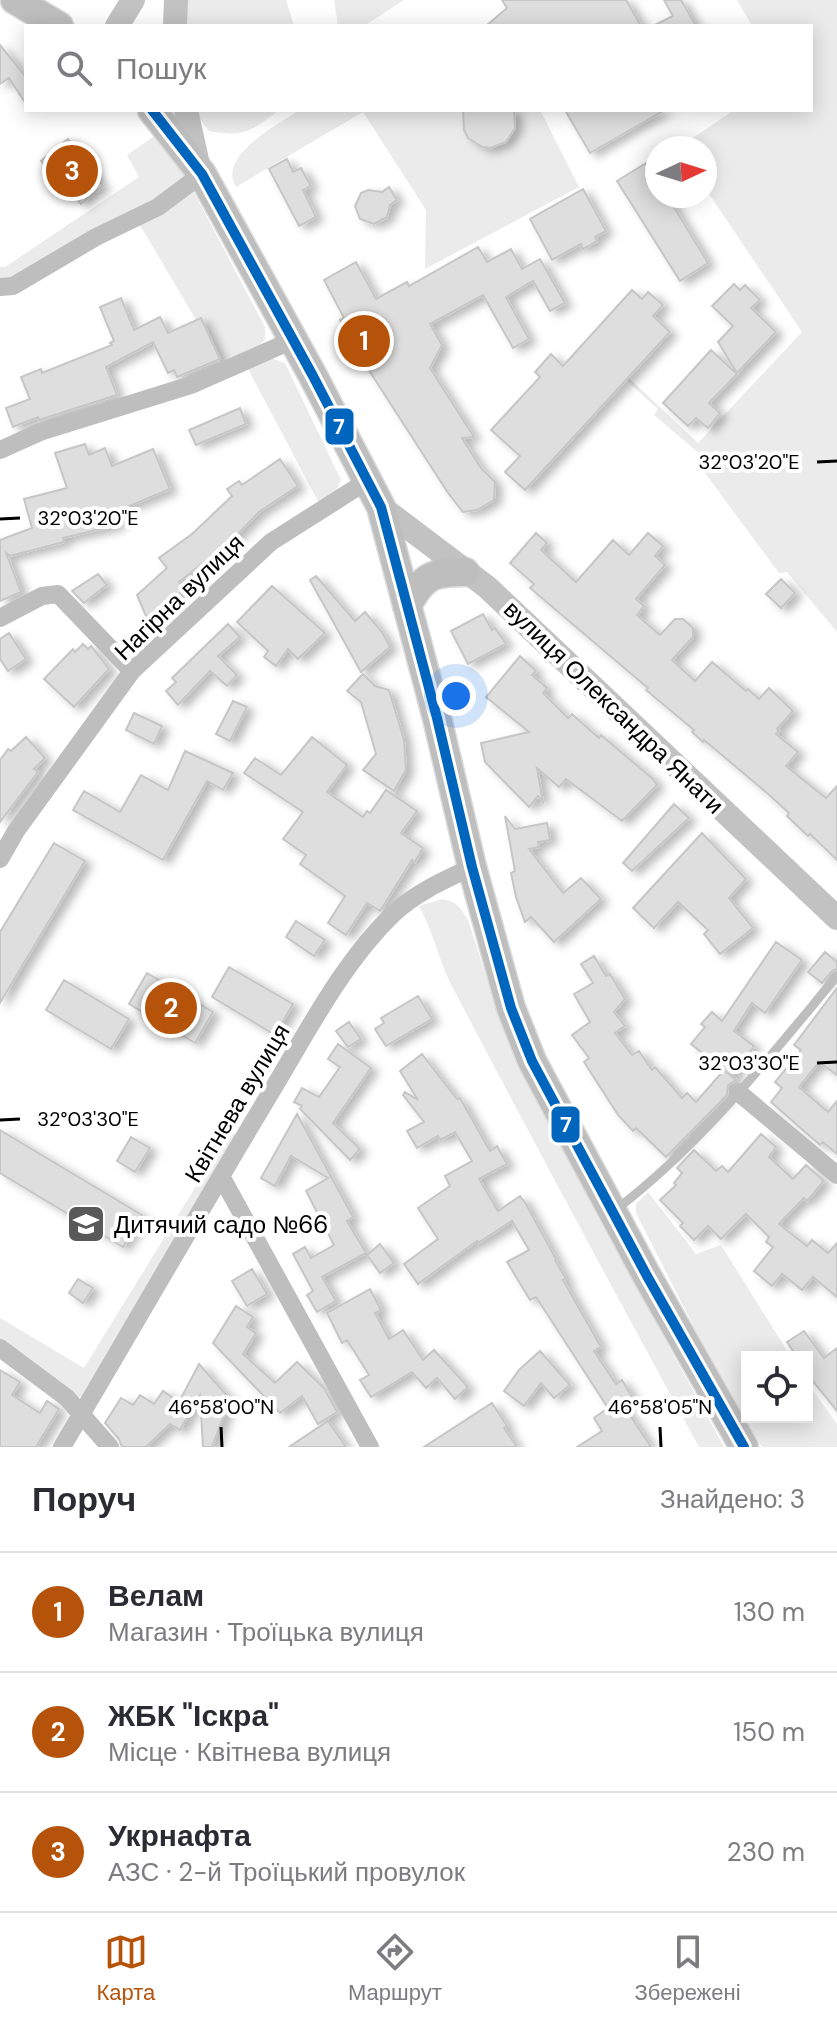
<!DOCTYPE html>
<html lang="uk">
<meta charset="utf-8">
<style>
:root{--surface:#fff;--page:#f2f2f3;--text:#2b2b33;--muted:#7c7c81;--line:#e1e1e2;--accent:#b45309}
body{margin:0;font-family:"DM Sans",sans-serif;background:var(--page);color:var(--text)}
.controls{position:absolute;right:24px;bottom:24px;display:grid;overflow:hidden;border-radius:0px;box-shadow:0 4px 20px #0003}
.controls button{width:72px;height:72px;display:grid;place-items:center;padding:0;border:0;border-bottom:2px solid var(--line);background:var(--surface);color:var(--text);font:40px sans-serif}
.compass{position:absolute;left:645px;top:136px;width:72px;height:72px;border-radius:50%;background:var(--surface);box-shadow:0 4px 20px #0003;rotate:86deg}
.you{position:absolute;left:456px;top:696px;width:28px;height:28px;margin:-20px;border:6px solid #fff;border-radius:50%;background:#1a73e8;box-shadow:0 0 0 12px #1a73e833}
.badge{display:grid;place-items:center;width:52px;height:52px;border-radius:50%;background:var(--accent);color:#fff;font-size:26px;font-weight:700}
.pin{position:absolute;translate:-50% -50%;border:4px solid #fff;box-shadow:0 2px 8px #0006}
.list{margin:0;padding:0;list-style:none}
h2{display:flex;justify-content:space-between;align-items:center;height:104px;margin:0;padding:0 32px;font-size:34px}
h2 small{font-size:26px;font-weight:400;color:var(--muted)}
.list li{display:grid;grid-template-columns:52px 1fr auto;gap:24px;align-items:center;box-sizing:border-box;height:120px;padding:0 32px;border-top:2px solid var(--line)}
.list b{display:block;font-size:30px;white-space:nowrap}
.list p{margin:0;font-size:26px;white-space:nowrap;color:var(--muted)}
.list em{font-size:26px;font-style:normal;color:var(--muted)}
.icon{flex:none;width:44px;height:44px;fill:none;stroke:currentColor;stroke-width:2;stroke-linecap:round;stroke-linejoin:round}
.map{position:relative;flex:none;width:837px;height:1447px;overflow:hidden}
.search{position:absolute;background:var(--surface);box-shadow:0 4px 20px #0003;left:24px;right:24px;top:24px;height:88px;display:flex;align-items:center;gap:20px;box-sizing:border-box;padding:0 28px;border-radius:0px;color:var(--muted);font-size:30px}
.sheet{height:464px;background:var(--surface)}
nav{display:flex;justify-content:space-around;align-items:center;box-sizing:border-box;height:112px;border-top:2px solid var(--line);background:var(--surface);font-size:22px;color:var(--muted)}
nav a{display:grid;justify-items:center;gap:4px}
nav .on{color:var(--accent)}
.map>svg:first-child{display:block}
.green{fill:#ebebeb}
.building{fill:#dedede;stroke:#c6c6c6;stroke-width:2;filter:url(#shadow)}
.lines{fill:none;stroke-linecap:round;stroke-linejoin:round}
.primary-casing{stroke:#dbdbdb;stroke-width:31}
.lane{stroke:#bebebe;stroke-width:9}
.street{stroke:#bebebe;stroke-width:18}
.secondary{stroke:#c2c2c2;stroke-width:24}
.primary{stroke:#bebebe;stroke-width:28}
.bus-1-casing{stroke:#fff;stroke-width:16}
.bus-1{stroke:#0065bd;stroke-width:10}
.ticks{fill:none;stroke:#000;stroke-width:3}
.labels{text-anchor:middle;dominant-baseline:central;stroke-width:8;stroke-linejoin:round;paint-order:stroke}
.street-label{font-size:24px;fill:#000;stroke:#fff}
.poi-label{font-size:24px;fill:#000;stroke:#fff;text-anchor:start}
.ticks-label{font-size:20px;text-anchor:middle;fill:#000;stroke:#fff;stroke-width:8;stroke-linejoin:round;paint-order:stroke}
.line-badge{stroke:#fff;stroke-width:3}
.badge-label{font-size:22px;text-anchor:middle;font-weight:bold;fill:#fff}
</style>
<div class="map">
<svg width="837" height="1447" viewBox="0 0 837 1447">
<defs>
<filter id="shadow"><feDropShadow dx="7" dy="4" stdDeviation="4" flood-color="#0004"/></filter>
</defs>
<rect width="100%" height="100%" fill="#fff"/>
<path class="green" d="M183 0H286L294 26H182Z
M334 0H404L364 26H338Z
M737 0H837V632L787 572 779 573 702 469 708 461 654 415 658 409 626 380 628 377 698 443 802 332 705 188V148H678L734 110H811V26H752Z
M193 110H279C253 130 243 138 209 131Z
M299 110H540L579 187 425 269 426 210 363 112 236 187C217 155 277 126 299 110Z
M156 135 187 180 156 204 0 283V267H5L139 177 127 155Z
M191 187 265 327V339L259 346 221 362 201 319 196 320 137 220Z
M270 358 285 363 341 480 336 492 319 503 248 369Z
M442 899C456 901 461 908 468 920L494 1001 521 1066 598 1218 724 1447H699C616 1295 534 1143 454 990 439 963 434 933 419 906Z
M230 1131 236 1134 81 1397H76L0 1342V1318L84 1368Z
M648 1192 696 1254 721 1245 791 1357H747V1417H807V1382L837 1424V1447H762L697 1333 636 1213V1204Z"/>
<path class="building" d="M502 0H626L641 26H486L507 8Z
M664 0H681L696 26H653L673 16Z
M0 45 26 77V104L9 78 0 84Z
M463 110H514L515 128 506 142 490 148 482 147 468 138 464 130Z
M565 110H665L590 153Z
M68 139 103 186 81 204 72 193 69 195 41 161Z
M287 159 293 172 301 168 311 186 303 190 316 217 299 226 269 169Z
M646 163 657 180V196H667L708 263 680 281 617 181Z
M389 187 397 200 390 205 387 217 374 224 360 219 355 206 361 193 368 190 382 192Z
M583 189 606 231 595 237 597 241 583 249 581 244 552 260 530 219Z
M478 247 487 262 511 249 522 269 540 259 565 303 550 311 533 281 506 297 529 339 513 348 483 295 430 324 442 345 430 368 474 437 462 438 481 468 495 482 494 500 477 510 463 512 448 493 370 372 340 320 344 318 324 280 356 262 376 299 407 282 409 286Z
M734 284 740 290 745 285 760 300 751 308 776 332 737 373 718 342 733 326 712 306Z
M632 290 642 299 648 292 663 305 653 316 670 332 525 490 505 472 520 456 491 430 540 377 535 372 551 354 563 366Z
M121 298 134 330 160 317 168 333 201 318 220 359 177 377 174 370 168 373 153 342 106 367 117 395 39 420 38 417 13 427 6 408 30 399 21 377 41 369 42 373 112 345 110 343 114 341 100 307Z
M711 350 737 374 709 403 720 413 708 428 696 418 688 426 663 403Z
M240 408 246 424 196 445 189 430Z
M85 444 89 455 105 448 112 466 153 449 170 489 115 512 118 525 63 538 64 542 10 556 6 553 21 592 0 601V540L32 528 24 499 67 488 55 453Z
M280 459 298 486 259 512 232 540 179 582 185 589 149 623 137 595 167 568 159 558 192 534 232 496 227 489 239 481 242 485Z
M536 533 547 543 541 550 576 582 613 540 629 555 648 533 663 546 655 556 665 565 636 599 644 606 637 615 660 635 675 619H683L693 628V637L672 660 695 681 712 662 746 691 748 689 759 699 769 688 793 711 777 729 779 731 776 734 798 752 786 766 826 798 837 786V860L810 834 808 836 787 816 789 813 767 793 704 740 703 742 692 732 694 730 646 690 648 688 530 588 534 584 510 563Z
M98 574 107 585 84 603 72 591Z
M316 576 355 621 365 612 382 632 390 647 361 672 310 580Z
M781 579 795 593 781 608 766 594Z
M272 586 325 633 298 659 288 649 276 666 264 657 268 651 237 622Z
M483 614 492 630 495 628 506 644 468 664 451 631Z
M228 624 240 637 218 656 237 675 227 686 210 671 178 705 166 691 176 682 172 678Z
M9 633 26 659 8 671 0 659V639Z
M83 644 88 649 91 646 109 669 74 707 44 679 73 649 75 652Z
M520 656 536 671 532 675 547 688 543 693 568 718 572 714 599 738 601 735 653 779 657 785 622 821 566 779 559 787 537 768 543 802 538 796 529 807 485 762 481 743 529 732 486 697Z
M363 674 375 686 389 690 404 740 406 770 394 791 363 770 376 754 361 702 347 691Z
M233 701 247 707 230 741 216 734Z
M134 713 162 726 154 744 126 730Z
M26 737 45 758 34 769 38 772 0 822V760L8 749 11 751Z
M312 737 347 765 327 792 363 817 367 811 370 813 386 790 417 811 401 833 423 848 415 862 412 860 382 908 380 911 367 903 346 935 328 923 345 896 300 864 306 855 283 839 303 812 244 773 255 758 281 775Z
M185 751 233 773 223 790 207 781 163 860 73 810 84 791 120 812 141 775 168 790Z
M674 804 689 818 632 871 623 863Z
M505 816 515 829 547 823 550 840 538 842 539 847 529 849 563 893 581 878 601 899 554 942 531 917 525 922 516 897 511 873 515 871Z
M702 833 746 879 729 898 753 928 720 954 704 934 708 930 678 902 654 928 633 908Z
M54 843 85 861 0 1003V932Z
M296 921 325 940 314 956 286 937Z
M776 942 802 960 765 1013 752 1003 734 1031 754 1046 732 1076 725 1071 736 1080 728 1085 727 1095 666 1157 636 1128 633 1131 618 1115 584 1062 589 1058 572 1035 590 1022 574 994 593 983 581 964 594 956 606 976 610 974 625 999 614 1012 625 1026 615 1033 632 1055 639 1051 652 1070 655 1067 682 1098 687 1093 696 1102 724 1070 691 1044 705 1027 701 1024 712 1012 722 1021Z
M825 952 837 962V969L832 971 822 983 808 972Z
M229 967 293 1004 275 1035 212 997Z
M147 973 213 1012 195 1043 129 1004Z
M64 980 129 1019 111 1049 46 1010Z
M837 988V1075L819 1062 799 1087 828 1112 837 1101V1154L823 1142 820 1145 771 1102 782 1088 775 1082 801 1050 794 1045Z
M418 996 432 1019 386 1046 375 1029 384 1023 381 1018Z
M349 1022 361 1039 348 1047 336 1031Z
M338 1044 371 1068 333 1123 360 1149 350 1160 300 1109 302 1106 294 1102 302 1088 319 1097 340 1067 328 1059Z
M422 1054 457 1099 460 1098 490 1151 497 1146 507 1164 479 1179 498 1211 520 1196 526 1204 556 1259 555 1260 566 1279 563 1280 601 1347 594 1351 616 1384 622 1380 632 1397 622 1403 651 1447H577L602 1431 594 1418 608 1408 536 1297 530 1300 507 1262 529 1250 512 1221 478 1243 477 1241 418 1284 404 1264 438 1239 418 1208 450 1186 445 1176 472 1161 455 1132 440 1140 438 1136 417 1148 407 1131 424 1122 403 1095 405 1092 418 1100 400 1071Z
M297 1114 353 1217 347 1221 366 1253 322 1277 336 1301 317 1312 307 1295 313 1291 293 1254 305 1247 311 1258 334 1245 306 1191 328 1178 291 1156 275 1186 261 1178Z
M0 1130 142 1215 123 1247 0 1173Z
M761 1134 776 1147 769 1157 793 1179 806 1165 824 1181 807 1201 804 1198 779 1224 807 1246 812 1240 828 1253 837 1243V1297L813 1277 802 1290 782 1274 772 1286 754 1271 773 1247 766 1242 769 1237 746 1214 721 1239 708 1226 694 1240 680 1226 683 1223 660 1200 676 1185 674 1183 682 1173 677 1168 694 1150 716 1171 722 1166 728 1172Z
M131 1137 150 1148 135 1172 117 1161Z
M380 1244 394 1263 380 1273 367 1255Z
M252 1269 267 1294 247 1306 232 1281Z
M78 1279 93 1288 83 1303 69 1293Z
M370 1289 381 1310 375 1313 389 1339 403 1330 423 1360 434 1350 468 1387 455 1399 437 1378 426 1388 412 1372 371 1397 360 1380 369 1375 347 1340 342 1343 327 1313Z
M236 1306 253 1317 247 1327 256 1333 243 1354 275 1383 297 1362 324 1388 337 1412 318 1424 302 1396 280 1413 213 1343Z
M804 1331 824 1358 837 1348V1411L807 1374V1357H797L787 1342Z
M540 1351 570 1385 554 1398 541 1383 524 1406 504 1391 519 1370Z
M199 1364 230 1399 212 1447H203L200 1395 180 1430 170 1424 146 1447H122L119 1439 105 1423 121 1398 133 1405 140 1395 154 1404 163 1391 179 1402Z
M0 1370 20 1382 12 1395 40 1413 47 1401 59 1409 36 1447H0Z
M492 1403 507 1426 504 1428 517 1447H424Z
M328 1421 346 1447H289Z"/>
<g class="lines">
<defs>
<path id="primary" d="M15 0 59 26
M152 110 202 174 313 376 381 507 437 718 472 867 511 1008 532 1061 647 1276 744 1447
M407 606C423 576 432 572 465 572"/>
</defs>
<use href="#primary" class="primary-casing"/>
<path class="lane" d="M614 1211C701 1145 768 1059 837 976"/>
<path class="street" d="M0 287 13 286 96 237 158 207 202 174
M0 450 40 432 191 385 293 340
M0 618 42 596 58 594 132 671
M0 859 16 831 132 671 271 542 367 481
M738 1092 837 1175
M221 1176 370 1447
M0 1348 67 1398 110 1447
M62 1447C132 1329 200 1210 271 1092 308 1031 342 963 394 913 417 892 444 880 472 867"/>
<path class="secondary" d="M117 26 133 0
M175 26 176 0
M186 110 199 169
M381 507 487 587 837 918"/>
<use href="#primary" class="primary"/>
<defs>
<path id="bus-1" d="M152 110 202 174 313 376 381 507 437 718 472 867 511 1008 532 1061 647 1276 744 1447"/>
</defs>
<use href="#bus-1" class="bus-1-casing"/>
<use href="#bus-1" class="bus-1"/>
</g>
<path class="ticks" d="M817 462 837 461M0 519 20 518M817 1063 837 1062M0 1120 20 1119M221 1427 222 1447M660 1427 661 1447"/>
<defs>
<symbol id="school-square" viewBox="-11 -11 22 22"><rect x="-9" y="-9" width="18" height="18" rx="4" fill="#595959" stroke="#fff"/><path d="M0-5L7-2L0 1L-7-2ZM-4 1L0 2.5L4 1V4Q0 6-4 4Z" fill="#fff"/></symbol>
</defs>
<g fill-rule="evenodd">
<use href="#school-square" x="64" y="1202" width="44" height="44"/>
</g>
<g class="labels">
<g class="street-label">
<text transform="translate(179 597) rotate(-44)">Нагірна вулиця</text>
<text transform="translate(614 707) rotate(44)">вулиця Олександра Янати</text>
<text transform="translate(237 1103) rotate(-59)">Квітнева вулиця</text>
</g>
<g class="poi-label">
<text x="114" y="1224">Дитячий садо №66</text>
</g>
</g>
<g class="ticks-label">
<text x="749" y="469">32°03'20"E</text>
<text x="88" y="525">32°03'20"E</text>
<text x="749" y="1070">32°03'30"E</text>
<text x="88" y="1126">32°03'30"E</text>
<text x="221" y="1414">46°58'00"N</text>
<text x="660" y="1414">46°58'05"N</text>
</g>
<g class="line-badge">
<rect x="324" y="407" width="31" height="39" rx="8" fill="#0065bd"/>
<rect x="550" y="1105" width="31" height="39" rx="8" fill="#0065bd"/>
</g>
<g class="badge-label">
<text x="339" y="434">7</text>
<text x="566" y="1132">7</text>
</g>
</svg>
<div class="controls">
<button><svg class="icon" aria-label="locate" viewBox="0 0 24 24"><circle cx="12" cy="12" r="6"/><path d="M12 2v4M12 18v4M2 12h4M18 12h4"/></svg></button>
</div>
<svg class="compass" viewBox="-18 -18 36 36"><path d="M0-13l5 13h-10z" fill="#e53935"/><path d="M0 13l5-13h-10z" fill="#7c7c81"/></svg>
<div class="you"></div>
<div class="pin badge" style="left:364px;top:341px">1</div>
<div class="pin badge" style="left:171px;top:1008px">2</div>
<div class="pin badge" style="left:72px;top:171px">3</div>
<div class="search"><svg class="icon" aria-label="search" viewBox="0 0 24 24"><circle cx="10" cy="10" r="6"/><path d="M15 15l6 6"/></svg>Пошук</div>
</div>
<section class="sheet">
<h2>Поруч<small>Знайдено: 3</small></h2>
<ul class="list">
<li><span class="badge">1</span><div><b>Велам</b><p>Магазин · Троїцька вулиця</p></div><em>130 m</em></li>
<li><span class="badge">2</span><div><b>ЖБК &quot;Іскра&quot;</b><p>Місце · Квітнева вулиця</p></div><em>150 m</em></li>
<li><span class="badge">3</span><div><b>Укрнафта</b><p>АЗС · 2-й Троїцький провулок</p></div><em>230 m</em></li>
</ul>
</section>
<nav>
<a class="on"><svg class="icon" aria-label="map" viewBox="0 0 24 24"><path d="M3 6l6-2 6 2 6-2v14l-6 2-6-2-6 2zM9 4v14M15 6v14"/></svg>Карта</a>
<a><svg class="icon" aria-label="directions" viewBox="0 0 24 24"><path d="M12 3l9 9-9 9-9-9zM9 14v-3h6M13 9l2 2-2 2"/></svg>Маршрут</a>
<a><svg class="icon" aria-label="saved" viewBox="0 0 24 24"><path d="M7 4h10v16l-5-4-5 4z"/></svg>Збережені</a>
</nav>
